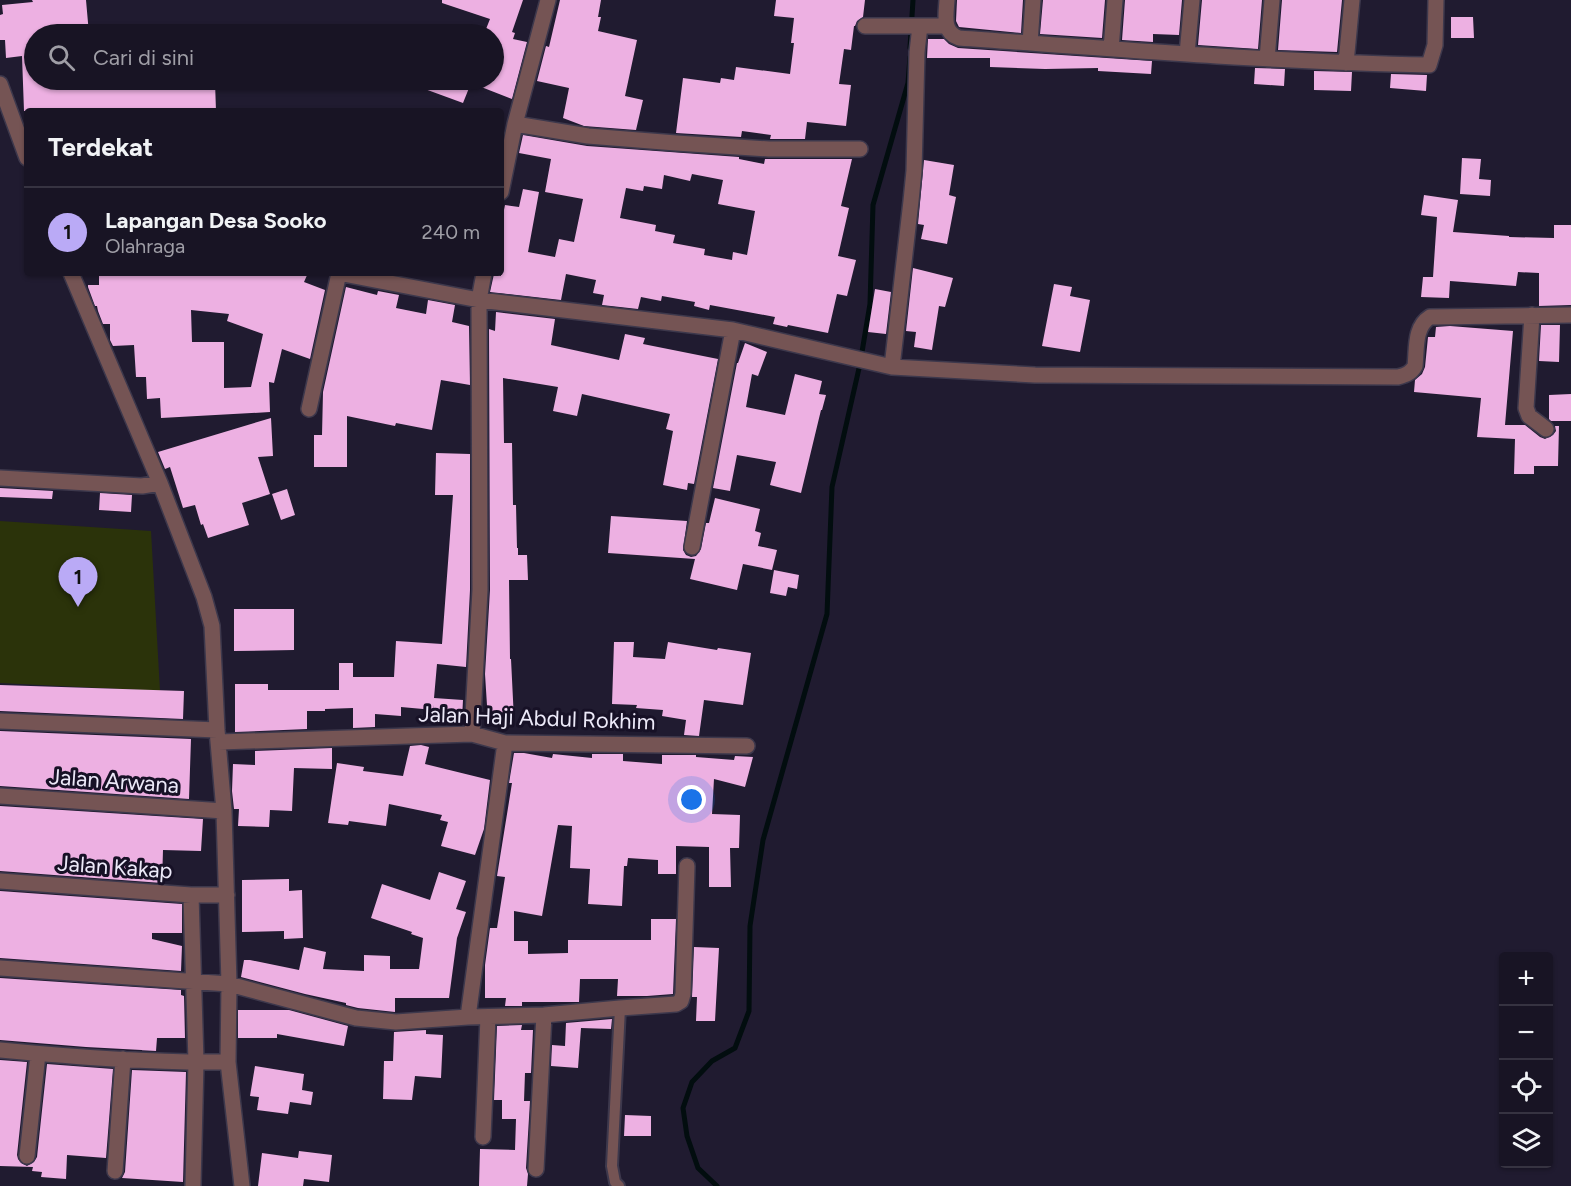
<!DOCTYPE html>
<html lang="id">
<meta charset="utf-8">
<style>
:root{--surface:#181424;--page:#252131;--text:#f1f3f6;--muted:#9f9ea6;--line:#363341;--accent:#baaaf6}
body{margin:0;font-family:Figtree,sans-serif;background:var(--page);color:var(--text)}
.controls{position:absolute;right:18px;bottom:18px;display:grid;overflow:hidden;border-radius:6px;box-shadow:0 2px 4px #0004}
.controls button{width:54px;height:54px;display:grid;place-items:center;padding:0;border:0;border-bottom:2px solid var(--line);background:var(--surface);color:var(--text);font:30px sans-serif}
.you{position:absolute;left:692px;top:800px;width:21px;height:21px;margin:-15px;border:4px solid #fff;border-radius:50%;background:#1a73e8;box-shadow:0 0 0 9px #1a73e833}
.badge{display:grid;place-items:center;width:39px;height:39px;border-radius:50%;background:var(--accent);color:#111;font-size:20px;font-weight:700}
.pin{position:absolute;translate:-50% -50px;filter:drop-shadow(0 2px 3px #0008)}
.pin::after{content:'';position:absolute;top:32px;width:21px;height:18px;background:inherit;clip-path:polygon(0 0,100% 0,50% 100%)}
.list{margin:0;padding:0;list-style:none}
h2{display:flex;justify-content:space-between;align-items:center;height:78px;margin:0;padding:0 24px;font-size:26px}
h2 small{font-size:20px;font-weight:400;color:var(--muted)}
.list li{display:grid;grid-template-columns:39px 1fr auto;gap:18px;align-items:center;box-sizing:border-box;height:90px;padding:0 24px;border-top:2px solid var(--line)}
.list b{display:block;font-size:22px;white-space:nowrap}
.list p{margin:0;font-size:20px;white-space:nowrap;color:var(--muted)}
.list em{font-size:20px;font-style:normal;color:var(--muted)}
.icon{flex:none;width:33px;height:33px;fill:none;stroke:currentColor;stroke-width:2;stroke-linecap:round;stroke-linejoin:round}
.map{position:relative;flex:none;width:1571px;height:1186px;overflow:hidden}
.search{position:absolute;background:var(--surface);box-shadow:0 2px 4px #0004;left:24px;top:24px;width:480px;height:66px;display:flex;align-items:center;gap:15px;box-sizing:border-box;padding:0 21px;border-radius:33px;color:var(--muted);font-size:22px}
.panel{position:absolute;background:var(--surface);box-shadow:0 2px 4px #0004;left:24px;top:108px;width:480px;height:168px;border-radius:6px}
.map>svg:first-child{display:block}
.green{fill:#2b330a}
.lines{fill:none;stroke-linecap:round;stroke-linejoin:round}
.stream{stroke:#020d0f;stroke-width:5}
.building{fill:#edb0e2;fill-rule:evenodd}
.service-casing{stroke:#3d384c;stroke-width:14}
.minor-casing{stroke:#3d384c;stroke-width:18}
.service{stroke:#755454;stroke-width:10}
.minor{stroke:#755454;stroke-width:15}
.labels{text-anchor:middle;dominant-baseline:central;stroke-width:6;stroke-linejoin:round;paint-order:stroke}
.street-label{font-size:22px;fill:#ece9f8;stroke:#171126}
</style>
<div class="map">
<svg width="1571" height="1186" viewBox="0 0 1571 1186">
<rect width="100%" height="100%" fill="#201b30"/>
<path class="green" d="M0 521 151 531 160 691 0 683Z"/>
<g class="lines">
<path class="stream" d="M910 48 913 0
M717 1186 698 1168 687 1136 683 1108 692 1082 712 1061 735 1048 749 1011 750 926 763 840 827 614 832 487 860 364 870 304 873 205 908 83 910 57"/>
</g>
<path class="building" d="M32 0H86L89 34H72V33L34 34V80H197L198 83 215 82 216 111H24L22 56 6 58 5 40H0V15L3 14 2 5 33 2Z
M442 0H523L512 32 515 33 513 39 527 42 512 99 471 83 463 103 403 81V80H494V34H484L490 19 442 3Z
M560 0H601L598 17H601L598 31 637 40 625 96 643 100 636 130 584 126 563 118 569 88 537 81 546 46 549 47Z
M776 0H865L863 17 857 21 855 26H854L851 50 844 49 839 84 851 85 846 126 807 122 805 139H770L771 135 742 131 741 137 676 133 683 78 720 83 721 78 734 80 736 67 790 74 794 43H791L794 18 774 16Z
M957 0H1023L1021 33 959 27 956 21Z
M1043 0H1105L1102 38 1040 34Z
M1125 0H1182L1179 35 1153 34V42L1122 40Z
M1202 0H1262L1258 49 1198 45Z
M1282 0H1342L1337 52 1278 50Z
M1451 17H1473L1474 38H1451Z
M928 39H944L949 44 958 48 1152 61 1151 74 1098 71V68L1045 69 990 67V58H927Z
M1255 68 1285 69 1284 86 1254 84Z
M1314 71 1352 72 1351 91 1314 90Z
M1391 74 1427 75 1426 91 1390 88Z
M523 135 587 146 739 157V159L764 164 765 159H852L841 206 849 208 838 256 856 260 847 296 837 294 828 333 788 325 787 327 773 324 775 317 710 305 709 310 694 306 695 302 662 296 661 301 641 297 638 309 602 305 604 295 593 293 596 280 566 274 561 300 490 292 494 274 501 276V224L505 205 519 207 523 189 539 192 528 252 555 257 559 239 574 242 583 199 545 192 551 159 519 153ZM692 174 723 180 718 204 755 211 747 255 733 252 732 260 704 255 705 249 673 243 675 235 655 231 656 225 620 218 626 188 643 191 644 186 662 189 664 175 690 181Z
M1462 158 1481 159 1479 179 1491 180 1490 196 1460 194Z
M924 160 954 165 949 195 956 197 947 244 921 239 924 225 918 224Z
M1424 195 1458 200 1453 232 1509 236V237L1554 238V225H1571V305L1539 306V273L1518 272 1516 286 1450 281 1449 298 1421 297 1423 277H1433L1437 217 1421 215Z
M913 268 953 278 945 307 939 306 932 350 914 347 916 332 906 331Z
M112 273H308L304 282 325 290 310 359 282 349 274 383 269 382 270 412 161 418 160 398 147 399 146 377H136L134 345 113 346 110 340V324H103L98 311 97 306H95L88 287V285H99V276L112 275ZM191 310 229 314 227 321 263 334 251 387 224 388V342H192Z
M1054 284 1072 287 1070 296 1090 300 1080 352 1042 346Z
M346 287 377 295 378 291 399 295 396 308 426 314 428 300 455 305 452 322 469 326 470 385 441 380 432 430 396 423 395 426 347 416V467H314V435H322L323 392Z
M875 289 891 292 886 334 868 332Z
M496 312 555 319 551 345 619 360 625 334 645 338 643 344 718 359 694 484 688 483 687 490 663 485 673 431 666 429 670 414 582 394 577 416 553 411 558 387 503 378 504 443H512L513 505H516L517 548H518V555H527L528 580H509L510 659H511L514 720 488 721 485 674 490 590 489 329 495 331Z
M1541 325H1560L1559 362 1539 361Z
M1450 326 1513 331 1505 425H1525L1540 437 1545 439 1553 435 1556 431 1555 426H1559L1558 466H1534V474H1514L1515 439 1477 437 1481 398 1414 392 1415 380 1422 374 1425 367 1428 337H1435L1436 327Z
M745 343 767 352 758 376 752 374 746 407 785 415 795 374 822 381 819 394 826 395 822 410H821L801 493 770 485 776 462 737 455 730 491 713 488 737 363H738Z
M1571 394V421H1551L1549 419V395Z
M271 418 273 456 258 457 270 494 242 503 249 525 208 538 203 524 201 525 195 505 183 508 170 467 165 469 158 452Z
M436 453 470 454V590L466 667 437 664 434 698 463 700 462 719 433 717 434 705V710L401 707V716L375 714V727L353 728V708L325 709V711H307V729L235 732V684H268V690H339V663H353V677H394L396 641 442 644 453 495H435Z
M0 488 53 491 52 499 0 497Z
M287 489 295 515 281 520 272 494Z
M100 493 132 495 131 512 99 510Z
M715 498 760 509 755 531 761 533 758 546 777 550 772 570 743 564 737 590 690 579 695 559 608 553 611 516 687 521 683 550 686 555 691 557 696 556 701 549 706 523H709Z
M774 570 799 575 797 589 788 587 786 596 770 593Z
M234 609H294V650L234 651Z
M614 642H634L633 657 665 659 668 642 717 650 718 648 751 653 743 705 704 700 699 736 684 735 686 720 662 716 663 710 636 708 637 705 612 704Z
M0 685 184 691 183 719 0 711Z
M0 731 191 739 189 799 0 786Z
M421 745 429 747 425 764 490 780 484 829 475 855 441 846 448 822 440 820 442 815 389 804 386 826 349 821 348 825 328 823 337 763 364 767 363 771 403 776 410 746Z
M332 748V769L294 768 292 811 270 810 269 827 238 826 239 809H234L232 791 233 764 255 765V751Z
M514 753H524L552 758 553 754 592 758V754H623V761L662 764V755H696V757L734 760 735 756 753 757 745 787 714 779 712 814 740 815 739 848H730L731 887H709V847L676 846V874H658V860L628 858 627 866H624L622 906 588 904 590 869 570 868 572 826 558 825 542 916 514 911V941H528V954L568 953V940H651V919H676L673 994 647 996H617L618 979H580L579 1002H522V1006H505L506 998H485V965L490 928H497L505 877 497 876 512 783H509Z
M0 806 203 819 201 851 163 850 162 883 0 871Z
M439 872 466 881 456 909 466 912 457 938 449 998H395V1012L358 1008 346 1005V1003L305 994 241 977 244 960H250L299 970 304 947 326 952 323 969 364 971V955L390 956V969H419L423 938 411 934 412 932 371 918 382 884 430 900Z
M289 879V891L302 890 303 938 284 939V931L242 932V880Z
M0 891 182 904V933H152V939L182 946 181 971 0 958Z
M694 947 719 948 715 1021H696L697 997H692Z
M0 978 181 990V995L184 996 185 1038H157L156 1051H160L86 1047 0 1040Z
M238 1010H289L348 1026 344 1046 277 1034V1038H238Z
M612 1019 611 1029 581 1028 578 1068 551 1066 552 1045 565 1046 566 1023Z
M522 1025 521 1030H533L531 1073H525L524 1101H530L526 1168 528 1174 527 1186H479L480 1149 515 1150 516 1119H502V1100H494L497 1026Z
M426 1030V1034L443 1035 441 1078 415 1076 412 1100 383 1099 384 1061H393L394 1032Z
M0 1060 27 1062 17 1155 18 1159 21 1163 27 1166 34 1162 37 1157 47 1064 113 1069 106 1158 67 1155 66 1179 41 1177 42 1172 32 1171 33 1167 0 1166Z
M255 1066 304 1074 302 1090 313 1092 311 1105 290 1102 288 1114 257 1110 259 1097 250 1096Z
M132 1070 186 1072 183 1182 122 1178 125 1172Z
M625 1115 651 1116V1136H624Z
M299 1151 332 1155 329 1182 304 1179 303 1186H258L262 1153 298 1158Z"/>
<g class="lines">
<defs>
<path id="service" d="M619 1186 615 1182 612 1166 620 1008"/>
<path id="minor" d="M947 0C946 16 942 32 959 38 1116 49 1272 62 1429 65L1435 45 1436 0
M865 26H946
M1030 43 1033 0
M1111 49 1115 0
M1187 54 1192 0
M1267 59 1272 0
M1346 63 1352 0
M0 84 27 158
M515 124 588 136 676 143 769 149H860
M501 192 515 124 548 0
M71 273 160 483 204 597 212 626 217 730 224 811 229 984 228 1062 242 1186
M338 273 479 300 733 330 892 367 1035 375 1398 377C1406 375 1411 373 1415 366 1417 349 1414 327 1430 317L1571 315
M1532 315 1526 408 1529 416 1546 429
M892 367 911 201 914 171 917 52 920 26
M309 409 339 273
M0 478 142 486 160 483
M692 547 733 330
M0 721 217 730
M472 734 480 590 479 300 484 273
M219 742 472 734 505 743 747 746
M0 796 224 811
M0 881 191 895H227
M191 895 196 1062 193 1185
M0 968 229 984 356 1018 396 1022 468 1017 544 1015 620 1008 676 1004 681 1001 683 994 687 866
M468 1017 505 743
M0 1050C76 1057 152 1063 228 1062
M483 1137 488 1017
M27 1156 38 1054
M536 1169 544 1015
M115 1171 123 1059"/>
</defs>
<use href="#service" class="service-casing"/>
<use href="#minor" class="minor-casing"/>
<use href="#service" class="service"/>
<use href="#minor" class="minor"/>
</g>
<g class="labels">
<g class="street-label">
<text transform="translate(537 718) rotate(2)">Jalan Haji Abdul Rokhim</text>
<text transform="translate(114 781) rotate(4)">Jalan Arwana</text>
<text transform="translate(115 867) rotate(4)">Jalan Kakap</text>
</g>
</g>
</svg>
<div class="controls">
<button>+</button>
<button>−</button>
<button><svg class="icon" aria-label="locate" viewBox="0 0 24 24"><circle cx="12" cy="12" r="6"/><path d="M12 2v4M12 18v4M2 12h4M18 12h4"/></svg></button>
<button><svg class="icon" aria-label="layers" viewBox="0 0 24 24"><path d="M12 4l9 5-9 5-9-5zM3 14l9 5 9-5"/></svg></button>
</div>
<div class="you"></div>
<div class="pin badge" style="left:78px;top:607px">1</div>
<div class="search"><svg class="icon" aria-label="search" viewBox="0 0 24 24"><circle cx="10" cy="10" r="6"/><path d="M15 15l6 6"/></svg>Cari di sini</div>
<section class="panel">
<h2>Terdekat<small></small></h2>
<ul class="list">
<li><span class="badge">1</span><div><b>Lapangan Desa Sooko</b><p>Olahraga</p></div><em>240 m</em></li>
</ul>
</section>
</div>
